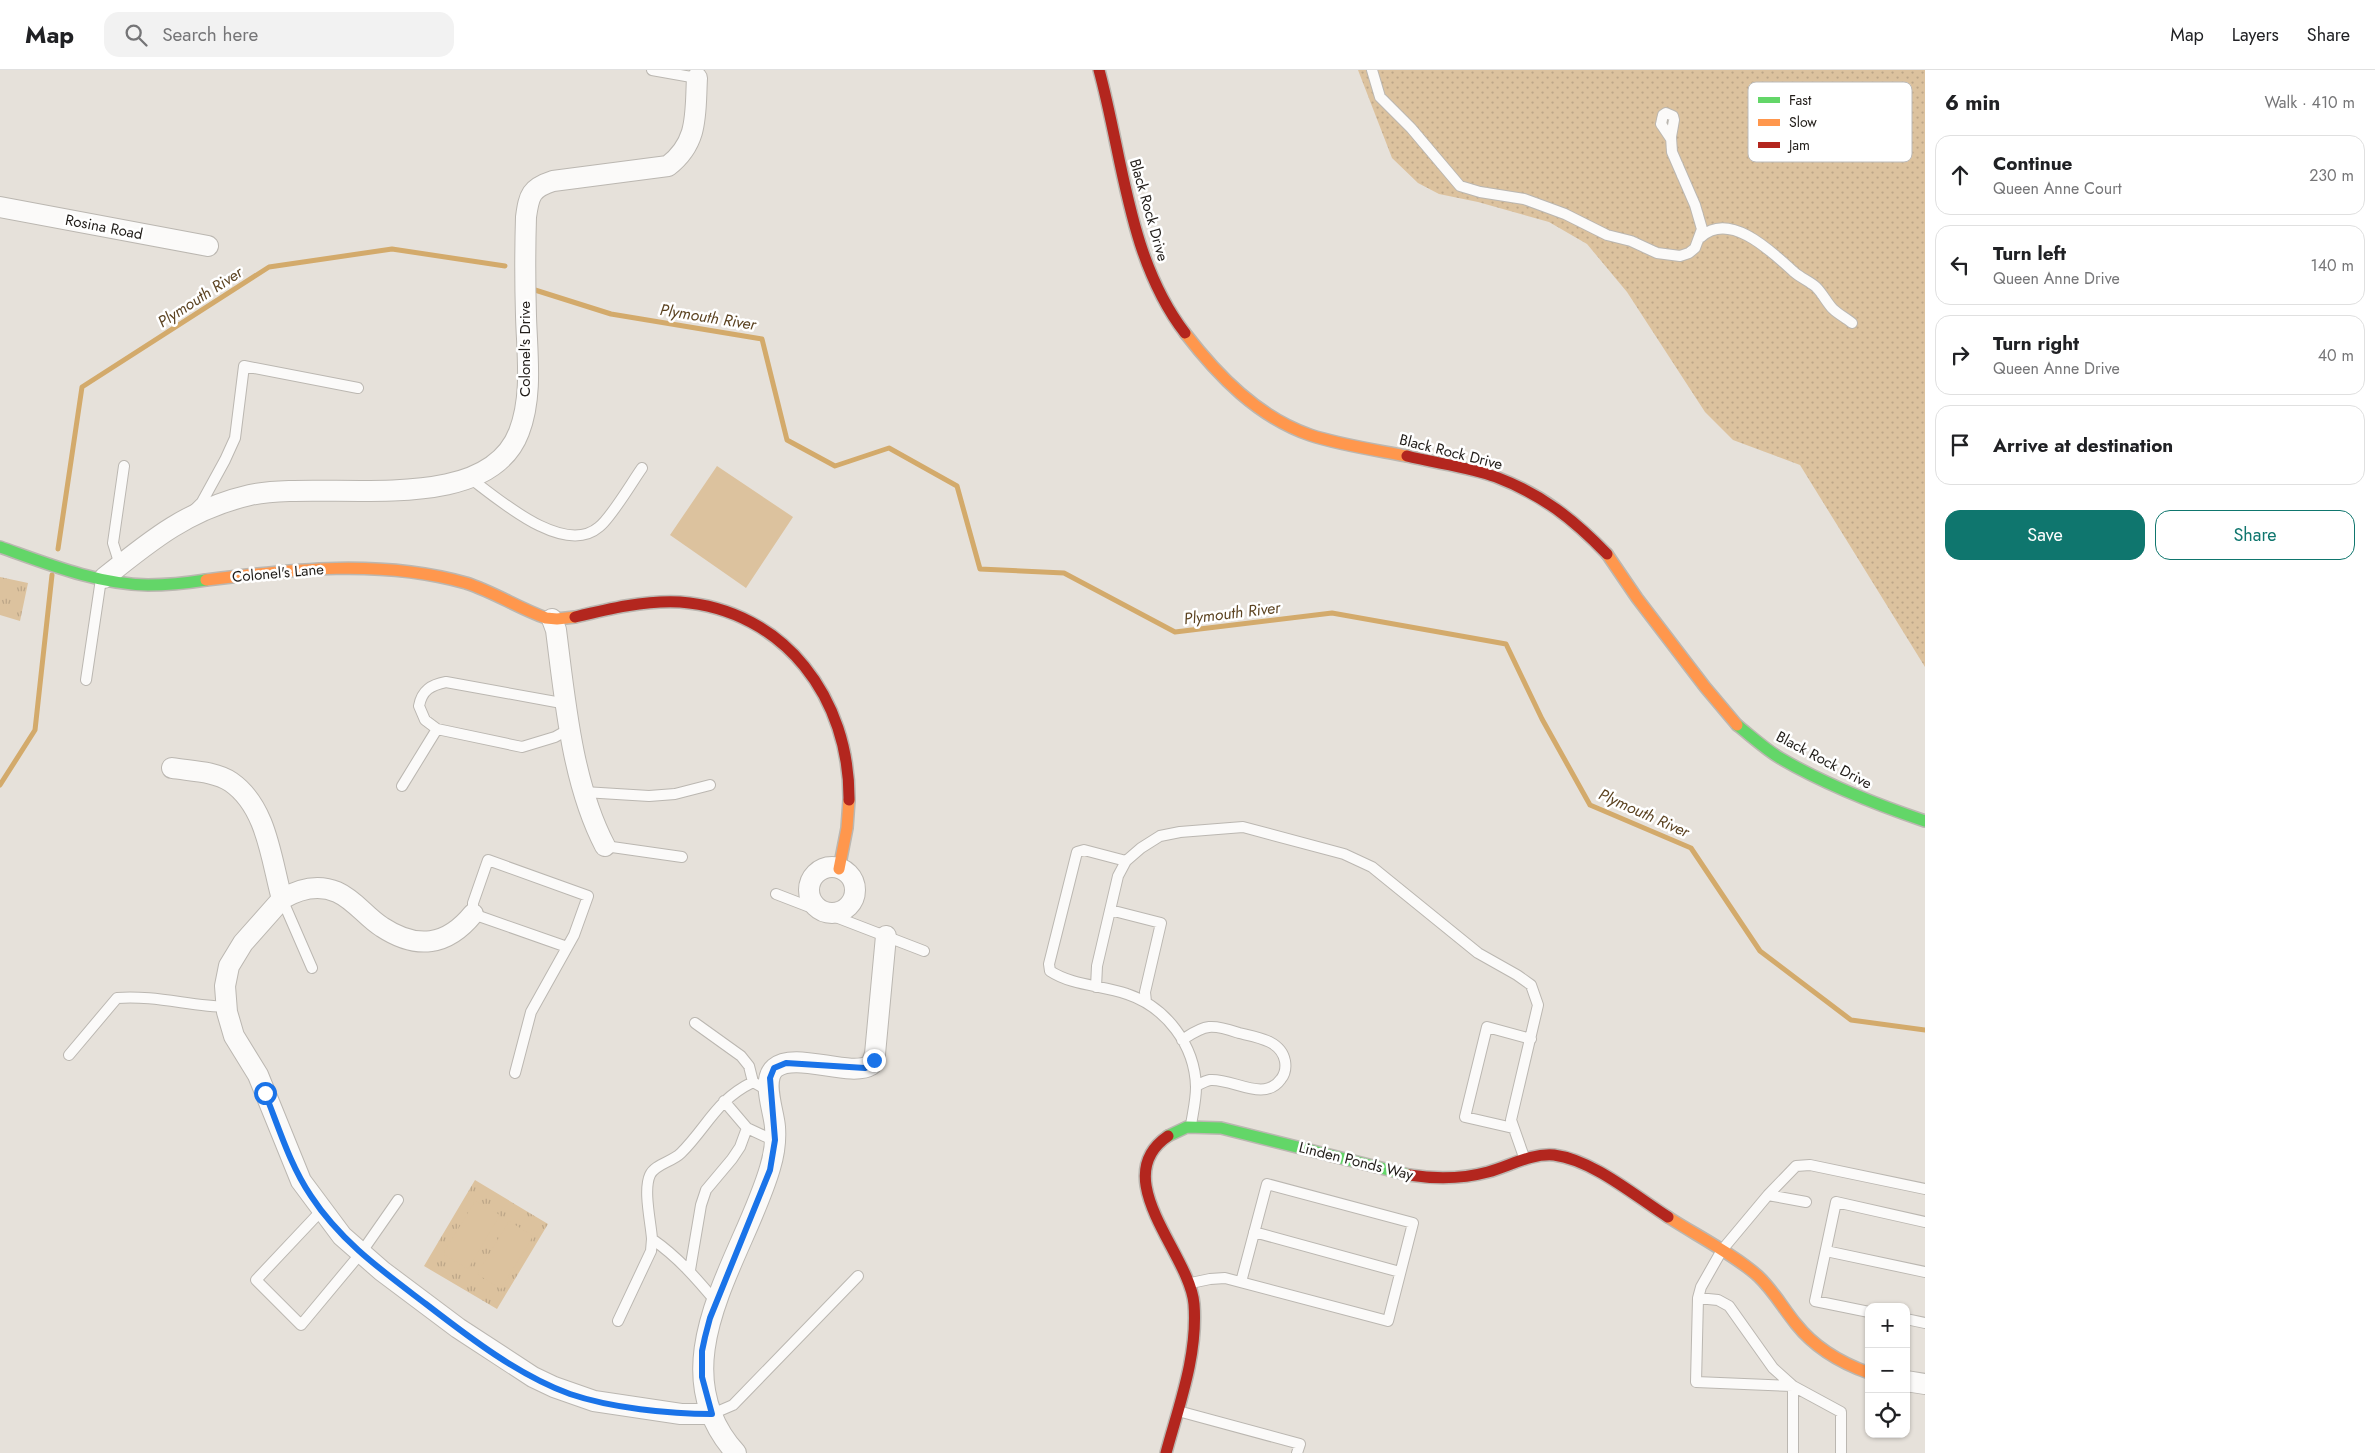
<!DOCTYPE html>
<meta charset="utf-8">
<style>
:root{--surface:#fff;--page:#f2f2f2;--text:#202124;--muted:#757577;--line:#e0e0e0;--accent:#0f766e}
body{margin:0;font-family:Jost,sans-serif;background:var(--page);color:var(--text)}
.controls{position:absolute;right:15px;bottom:15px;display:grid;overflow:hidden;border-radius:10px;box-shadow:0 1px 4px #0004}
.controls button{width:45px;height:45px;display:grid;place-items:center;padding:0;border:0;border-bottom:1px solid var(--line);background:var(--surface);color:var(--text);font:25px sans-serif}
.stop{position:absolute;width:15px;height:15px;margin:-11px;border:4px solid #1a73e8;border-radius:50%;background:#fff}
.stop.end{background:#1a73e8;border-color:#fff;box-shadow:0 1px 5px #0008}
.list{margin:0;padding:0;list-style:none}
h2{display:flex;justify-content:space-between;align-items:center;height:65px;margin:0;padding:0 20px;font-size:21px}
h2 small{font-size:16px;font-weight:400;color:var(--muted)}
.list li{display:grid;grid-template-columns:32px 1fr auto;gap:15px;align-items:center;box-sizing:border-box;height:80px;margin:0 10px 10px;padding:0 10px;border:1px solid var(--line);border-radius:15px}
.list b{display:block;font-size:19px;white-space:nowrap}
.list p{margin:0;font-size:16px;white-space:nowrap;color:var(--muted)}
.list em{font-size:16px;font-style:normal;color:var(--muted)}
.actions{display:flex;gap:10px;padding:15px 20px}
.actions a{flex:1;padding:11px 0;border:1px solid var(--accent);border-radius:15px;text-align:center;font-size:18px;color:var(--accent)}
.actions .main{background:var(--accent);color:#fff}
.icon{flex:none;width:28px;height:28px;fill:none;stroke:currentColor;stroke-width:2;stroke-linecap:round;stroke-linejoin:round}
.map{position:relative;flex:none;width:1925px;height:1383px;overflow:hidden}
header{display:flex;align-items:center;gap:30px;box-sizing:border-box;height:70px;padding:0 25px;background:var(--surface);border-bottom:1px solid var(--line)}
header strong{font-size:24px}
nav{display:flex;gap:28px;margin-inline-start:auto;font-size:18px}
.search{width:350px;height:45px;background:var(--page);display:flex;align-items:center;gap:12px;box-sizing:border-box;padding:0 18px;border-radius:15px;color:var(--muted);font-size:19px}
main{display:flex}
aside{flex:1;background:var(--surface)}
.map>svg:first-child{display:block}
.grass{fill:url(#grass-dots)}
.park{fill:url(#park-tufts)}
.pitch{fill:#dcc29e}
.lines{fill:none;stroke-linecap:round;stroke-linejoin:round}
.stream{stroke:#d3aa6b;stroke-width:5}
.lane-casing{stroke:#bbb7b1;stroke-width:12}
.street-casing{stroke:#bbb7b1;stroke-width:22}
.fast-casing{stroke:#bbb7b1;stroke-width:14}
.slow-casing{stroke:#bbb7b1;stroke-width:14}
.jam-casing{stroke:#bbb7b1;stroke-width:14}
.lane{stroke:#fbfaf9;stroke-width:10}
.street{stroke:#fbfaf9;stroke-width:20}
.fast{stroke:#63d668;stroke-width:11}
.slow{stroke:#ff974d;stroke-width:11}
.jam{stroke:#b3261e;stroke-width:11}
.route{stroke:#1a73e8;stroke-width:6}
.labels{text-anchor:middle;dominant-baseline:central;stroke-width:5;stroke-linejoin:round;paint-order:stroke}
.street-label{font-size:15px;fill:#211d19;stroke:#fff}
.water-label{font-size:16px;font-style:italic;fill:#5c4321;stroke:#fff}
.key{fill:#fff;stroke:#bcbbba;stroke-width:1}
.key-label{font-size:14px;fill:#211d19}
</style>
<header>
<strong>Map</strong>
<div class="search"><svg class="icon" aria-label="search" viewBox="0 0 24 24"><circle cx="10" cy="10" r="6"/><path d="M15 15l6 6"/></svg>Search here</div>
<nav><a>Map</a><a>Layers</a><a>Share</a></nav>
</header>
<main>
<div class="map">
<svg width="1925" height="1383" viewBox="0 0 1925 1383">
<defs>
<pattern id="grass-dots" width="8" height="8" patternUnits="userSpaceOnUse" patternTransform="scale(1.25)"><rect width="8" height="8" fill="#dcc29e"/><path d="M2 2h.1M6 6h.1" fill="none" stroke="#bca688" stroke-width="1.8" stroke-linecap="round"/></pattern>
<pattern id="park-tufts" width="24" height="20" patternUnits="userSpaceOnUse" patternTransform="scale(1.25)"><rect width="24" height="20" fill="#dcc29e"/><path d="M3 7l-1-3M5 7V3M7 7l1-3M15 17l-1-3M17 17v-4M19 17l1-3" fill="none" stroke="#bca688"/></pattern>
</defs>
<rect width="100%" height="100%" fill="#e6e1da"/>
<path class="grass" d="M1358 0H1925V597L1800 395 1733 370 1705 342 1627 222 1587 174 1549 152 1478 132 1439 124 1418 113 1392 88Z"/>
<path class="park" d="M0 507 28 513 20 551 0 545Z
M475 1110 548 1154 497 1239 424 1196Z"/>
<path class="pitch" d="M717 396 793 447 746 518 670 465Z
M475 1131 500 1145 468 1199 443 1184Z
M509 1151 533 1166 501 1219 477 1204Z"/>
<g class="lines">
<path class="stream" d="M535 220 611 244 762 269 787 370 835 396 889 378 957 416 980 499 1064 503 1175 562 1332 543 1506 574 1542 649 1590 735 1691 778 1760 881 1851 950 1925 960
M58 479 82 317 269 197 392 179 505 196
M0 715 35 660 52 505"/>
<defs>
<path id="lane" d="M652 0 697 8
M1372 0 1380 27 1411 58 1460 116 1480 122 1524 129 1565 144 1607 165 1631 171 1657 183 1680 186 1689 183 1695 178 1702 159 1695 135 1672 82 1671 67 1674 50 1673 46 1666 43 1663 45 1661 54 1671 69
M1701 167C1730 140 1773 183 1794 202 1801 208 1809 211 1816 217 1823 224 1827 233 1833 239 1838 244 1846 248 1852 253
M470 408C498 429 564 487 599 457 611 448 632 412 642 398
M195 439 202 432 225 390 235 368 244 296 358 318
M120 495 113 473 124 396
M86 610 101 509
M567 634 446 612C431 615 422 620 419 636L425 650 437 659 522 677 555 667 571 658
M402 716 437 659
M584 722 649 726 675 724 710 715
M605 776 682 787
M1126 791 1084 780 1077 782 1049 894 1050 901C1073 916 1102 915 1127 924 1166 937 1195 975 1196 1017 1196 1030 1193 1042 1191 1055
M776 824 924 881
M282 829 312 898
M1110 840 1161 853 1145 922 1146 932
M1096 917 1097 896 1118 806 1126 791 1141 778 1160 766 1180 762 1243 757 1344 784 1372 797 1478 883 1517 905 1531 915 1538 935 1511 1050 1524 1087
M695 953 741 986 749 996 753 1012
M1182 970C1190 965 1199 958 1209 957 1219 956 1230 960 1239 963 1256 967 1281 970 1285 991 1286 997 1285 1004 1281 1009 1264 1033 1233 1008 1210 1010 1205 1011 1200 1014 1196 1016
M69 985 117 928C154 925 190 936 227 937
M515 1003 531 942 574 865 588 826 488 790 473 833V844L567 877
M724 1031 747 1058 775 1071
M1513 1058 1465 1047 1487 957 1531 969
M1768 1125 1806 1132
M321 1141 256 1210 301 1255 361 1183 398 1130
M1254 1162 1400 1202
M1826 1181 1925 1202
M690 1200 701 1135 706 1120 732 1089 740 1077 747 1058
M1191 1213 1210 1209 1225 1208 1388 1251 1413 1153 1267 1114 1241 1212
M1698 1228 1718 1230 1729 1236 1773 1298 1793 1316 1841 1342V1383
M717 1233C697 1209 678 1187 652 1169 651 1153 643 1120 650 1105 655 1094 672 1092 681 1083 708 1056 716 1030 753 1012L769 1021
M1869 1242 1815 1231 1836 1132 1925 1152
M1906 1249 1925 1253
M618 1251 651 1181 652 1169
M1793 1316 1696 1312 1698 1228 1701 1217 1722 1180 1768 1125 1796 1096 1810 1095 1925 1119
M1793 1316V1383
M1178 1341 1300 1374 1297 1383
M712 1344 733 1335 858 1206"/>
<path id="street" d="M0 137 208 176
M104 508C151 470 189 439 250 425 324 409 486 449 519 362 533 326 527 283 526 246 525 213 525 180 526 147 529 125 531 118 553 111L668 96C699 72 695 44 697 8
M552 549 556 560C565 630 572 713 605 776
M172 698C190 701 215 701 231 712 267 737 271 789 282 829 299 819 318 814 337 822 355 830 366 847 382 857 417 880 447 876 473 844
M809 820a23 23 0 1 1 46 0a23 23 0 1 1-46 0Z
M282 829 243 873 229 896 225 916 227 942 234 966 258 1005 301 1111 342 1166 382 1201 458 1258 533 1307 554 1317 594 1331 681 1344H712
M1906 1311 1925 1314
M736 1383C656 1295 744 1188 770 1098 774 1085 776 1070 775 1057 774 1041 761 1010 775 998 795 981 850 1008 871 995L875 984 886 866"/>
<path id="fast" d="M0 477C48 494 97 514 148 515 168 515 187 513 206 510
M1737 655C1751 666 1765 679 1780 688 1826 715 1875 734 1925 751
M1168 1066 1187 1057 1221 1058 1409 1105"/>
<path id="slow" d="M1185 263C1218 306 1258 347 1310 365 1340 375 1376 380 1407 386
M1607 484 1637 528 1705 617 1737 655
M206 510C292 499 381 489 466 513 494 522 518 538 546 548L557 549 575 547
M839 799 847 758 849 730
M1668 1147C1694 1164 1735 1185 1758 1206 1773 1220 1783 1238 1796 1254 1815 1278 1841 1293 1869 1303"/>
<path id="jam" d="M1099 0C1123 87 1128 189 1185 263
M1407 386C1434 393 1471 397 1496 407 1543 425 1573 449 1607 484
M575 547C608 539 646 530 680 532 785 540 850 629 849 730
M1409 1105C1435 1109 1462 1109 1488 1102 1510 1096 1531 1083 1554 1085 1593 1090 1635 1126 1668 1147
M1166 1383C1179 1335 1198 1285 1194 1234 1190 1184 1106 1108 1168 1066"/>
</defs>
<use href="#lane" class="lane-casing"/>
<use href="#street" class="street-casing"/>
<use href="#fast" class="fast-casing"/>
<use href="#slow" class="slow-casing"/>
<use href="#jam" class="jam-casing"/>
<use href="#lane" class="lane"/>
<use href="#street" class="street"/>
<use href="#fast" class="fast"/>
<use href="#slow" class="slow"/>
<use href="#jam" class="jam"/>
</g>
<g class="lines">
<path class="route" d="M265 1023C279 1058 290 1095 311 1126 341 1172 384 1202 426 1234 470 1268 518 1305 570 1324 611 1338 669 1344 712 1344L702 1307V1281L705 1267 710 1248 770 1100 775 1070 770 1008 774 998 786 993 865 998 871 995 874 990"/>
</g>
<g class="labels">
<g class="street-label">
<text transform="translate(1149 140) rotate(74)">Black Rock Drive</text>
<text transform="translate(104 157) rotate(11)">Rosina Road</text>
<text transform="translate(525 279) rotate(-90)">Colonel's Drive</text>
<text transform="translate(1451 382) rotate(14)">Black Rock Drive</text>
<text transform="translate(278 503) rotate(-5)">Colonel's Lane</text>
<text transform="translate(1824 690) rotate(28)">Black Rock Drive</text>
<text transform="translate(1356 1091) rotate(14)">Linden Ponds Way</text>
</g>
<g class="water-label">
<text transform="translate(200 227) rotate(-33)">Plymouth River</text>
<text transform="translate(708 247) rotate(9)">Plymouth River</text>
<text transform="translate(1232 543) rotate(-7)">Plymouth River</text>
<text transform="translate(1644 743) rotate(24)">Plymouth River</text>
</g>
</g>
<rect x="1748" y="12" width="164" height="80" rx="8" class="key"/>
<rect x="1758" y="27" width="22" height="6" fill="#63d668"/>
<rect x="1758" y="49" width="22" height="7" fill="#ff974d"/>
<rect x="1758" y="72" width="22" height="6" fill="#b3261e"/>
<g class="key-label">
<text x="1789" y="35">Fast</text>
<text x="1789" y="57">Slow</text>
<text x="1789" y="80">Jam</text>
</g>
</svg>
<div class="controls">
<button>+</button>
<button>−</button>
<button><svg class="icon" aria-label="locate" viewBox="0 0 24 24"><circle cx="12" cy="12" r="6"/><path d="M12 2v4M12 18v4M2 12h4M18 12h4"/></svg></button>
</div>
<div class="stop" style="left:265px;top:1023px"></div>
<div class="stop end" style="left:874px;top:990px"></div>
</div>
<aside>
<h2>6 min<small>Walk · 410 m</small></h2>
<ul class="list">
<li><svg class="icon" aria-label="ahead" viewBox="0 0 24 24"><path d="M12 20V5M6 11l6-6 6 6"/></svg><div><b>Continue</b><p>Queen Anne Court</p></div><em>230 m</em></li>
<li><svg class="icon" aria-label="left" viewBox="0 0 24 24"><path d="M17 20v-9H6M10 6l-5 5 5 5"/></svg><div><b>Turn left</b><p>Queen Anne Drive</p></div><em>140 m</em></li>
<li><svg class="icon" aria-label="right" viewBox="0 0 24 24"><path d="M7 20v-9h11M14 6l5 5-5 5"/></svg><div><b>Turn right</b><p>Queen Anne Drive</p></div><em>40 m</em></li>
<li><svg class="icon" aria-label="arrive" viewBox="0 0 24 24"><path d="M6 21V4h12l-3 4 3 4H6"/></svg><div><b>Arrive at destination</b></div></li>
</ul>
<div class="actions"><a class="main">Save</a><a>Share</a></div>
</aside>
</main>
